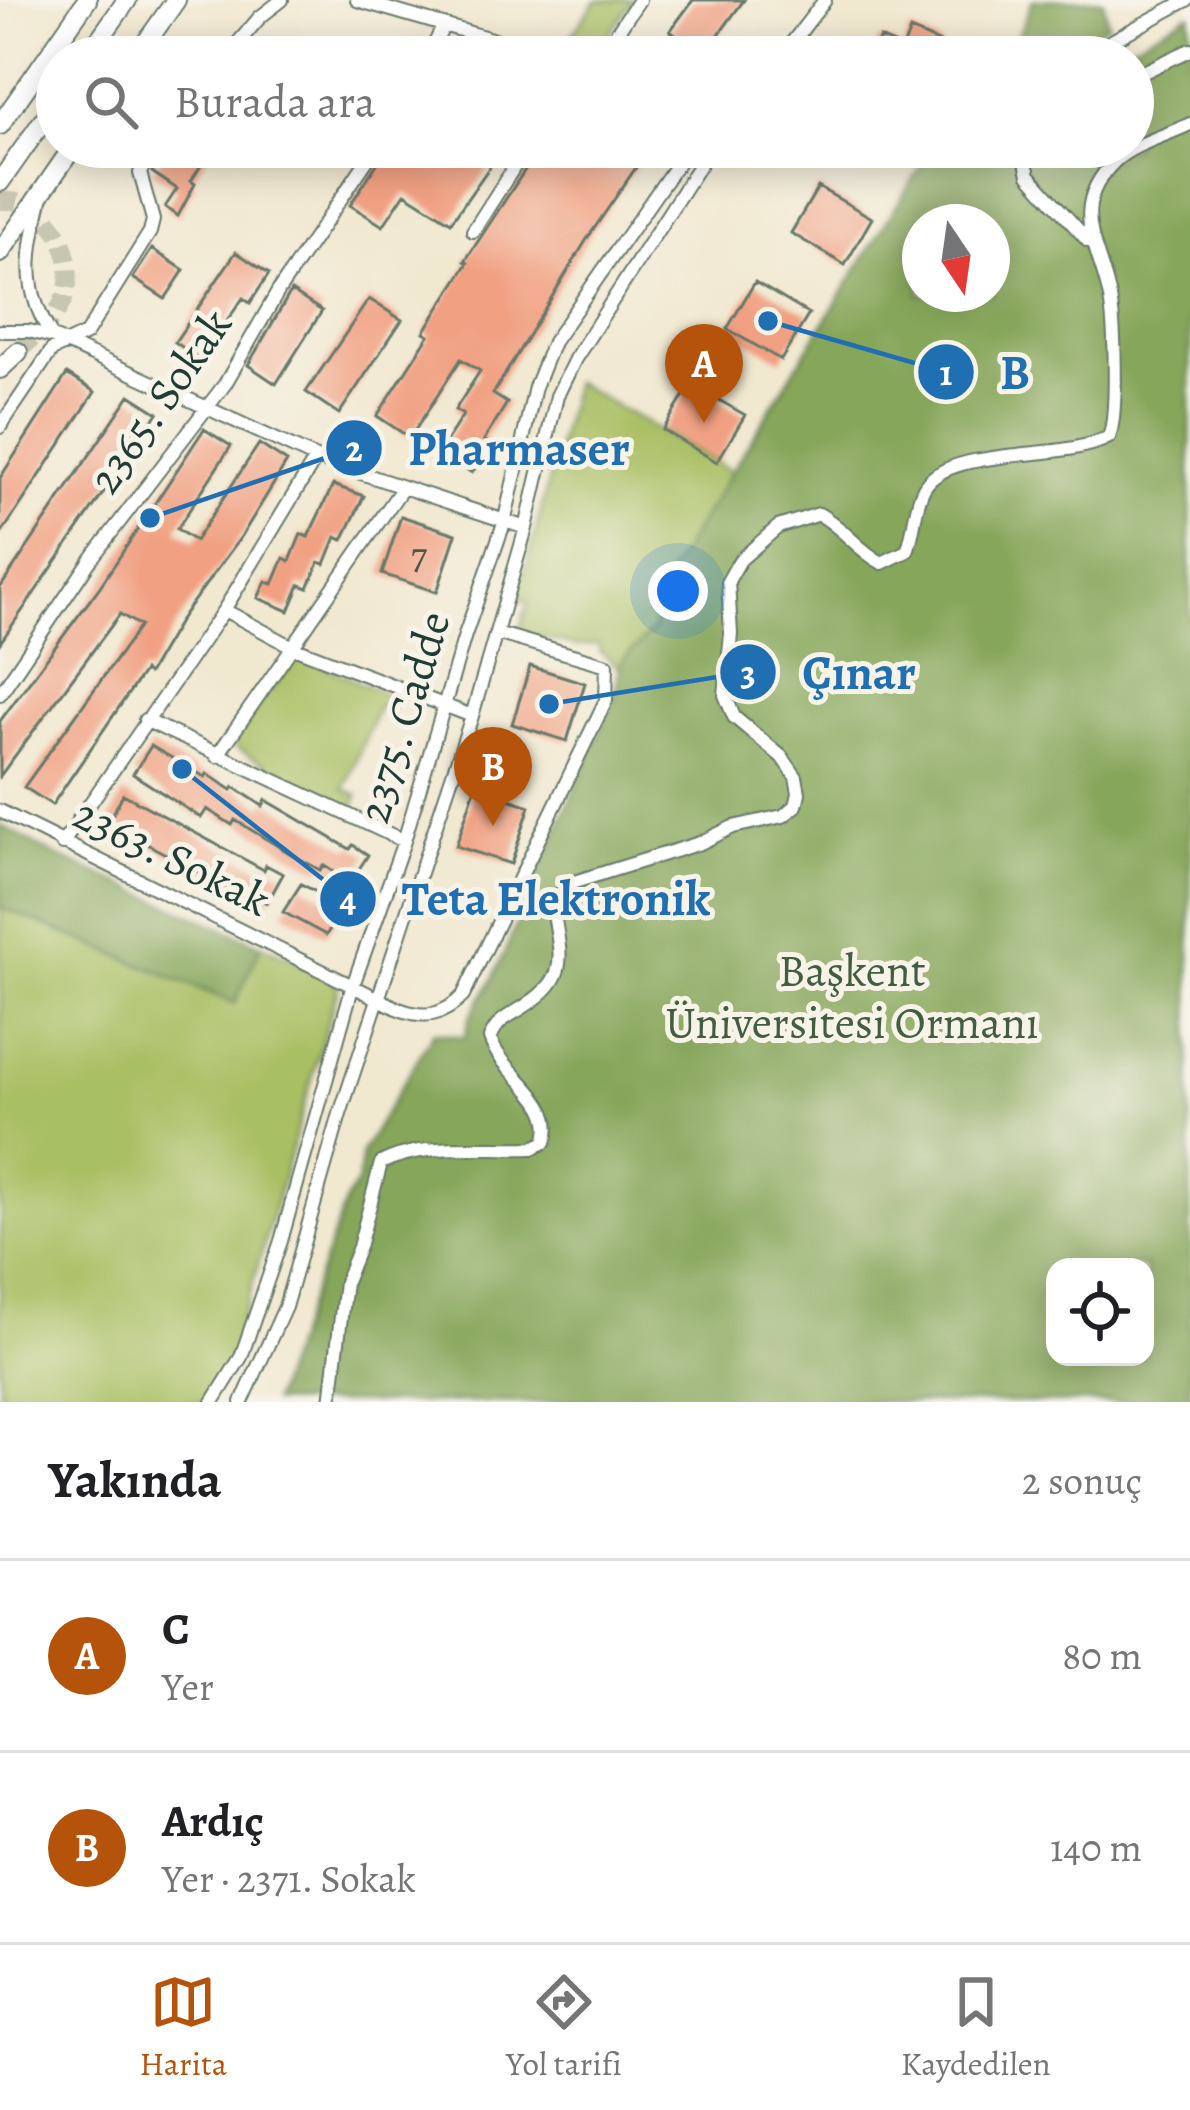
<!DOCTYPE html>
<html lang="tr">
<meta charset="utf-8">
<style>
:root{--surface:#fff;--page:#f2f2f2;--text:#202124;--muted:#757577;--line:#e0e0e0;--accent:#b45309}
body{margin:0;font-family:Alegreya,serif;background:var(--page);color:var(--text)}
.controls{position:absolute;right:36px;bottom:36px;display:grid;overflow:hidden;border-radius:24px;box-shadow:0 6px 30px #0003}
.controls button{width:108px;height:108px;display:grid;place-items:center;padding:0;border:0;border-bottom:3px solid var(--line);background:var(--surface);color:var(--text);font:60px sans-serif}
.compass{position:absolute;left:902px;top:204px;width:108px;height:108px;border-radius:50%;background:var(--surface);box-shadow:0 6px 30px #0003;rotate:167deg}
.you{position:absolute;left:678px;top:591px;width:42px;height:42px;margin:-30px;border:9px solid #fff;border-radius:50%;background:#1a73e8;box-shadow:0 0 0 18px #1a73e833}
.badge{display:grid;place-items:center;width:78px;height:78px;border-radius:50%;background:var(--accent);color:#fff;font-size:39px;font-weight:700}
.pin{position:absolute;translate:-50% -99px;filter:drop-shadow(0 3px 6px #0008)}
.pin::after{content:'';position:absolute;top:63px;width:42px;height:36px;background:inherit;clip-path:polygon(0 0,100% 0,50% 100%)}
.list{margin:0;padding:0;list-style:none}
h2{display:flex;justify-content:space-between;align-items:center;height:156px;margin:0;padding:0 48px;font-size:51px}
h2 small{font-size:39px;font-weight:400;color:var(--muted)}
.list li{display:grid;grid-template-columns:78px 1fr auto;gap:36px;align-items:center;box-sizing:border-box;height:192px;padding:0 48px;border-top:3px solid var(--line)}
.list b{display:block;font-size:45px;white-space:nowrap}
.list p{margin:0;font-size:39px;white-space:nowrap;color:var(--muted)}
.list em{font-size:39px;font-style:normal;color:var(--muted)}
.icon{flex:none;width:66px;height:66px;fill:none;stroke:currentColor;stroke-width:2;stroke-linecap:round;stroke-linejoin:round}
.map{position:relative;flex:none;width:1190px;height:1402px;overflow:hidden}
.search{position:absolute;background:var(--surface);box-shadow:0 6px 30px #0003;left:36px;right:36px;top:36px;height:132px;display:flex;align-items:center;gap:30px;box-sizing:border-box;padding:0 42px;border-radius:66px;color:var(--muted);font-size:45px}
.sheet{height:540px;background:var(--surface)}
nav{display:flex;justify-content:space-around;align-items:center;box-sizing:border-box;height:168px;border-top:3px solid var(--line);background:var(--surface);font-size:33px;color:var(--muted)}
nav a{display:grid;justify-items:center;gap:6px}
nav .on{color:var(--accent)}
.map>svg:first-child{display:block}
.green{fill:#a9bf64;stroke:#647e4c;stroke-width:3}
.forest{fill:#86a65a;stroke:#527247;stroke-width:3;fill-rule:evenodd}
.building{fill:#f1a082}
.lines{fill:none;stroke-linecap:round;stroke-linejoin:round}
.trunk-tunnel{stroke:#c7c6b1;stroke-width:18;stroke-dasharray:18 9;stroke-linecap:butt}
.minor-casing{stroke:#68796b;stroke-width:16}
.trunk-casing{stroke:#68796b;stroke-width:22}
.minor{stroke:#fff;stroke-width:12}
.trunk{stroke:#fff;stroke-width:18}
.labels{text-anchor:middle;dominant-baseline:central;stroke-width:10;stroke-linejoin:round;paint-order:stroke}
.number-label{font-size:39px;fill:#545648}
.street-label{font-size:45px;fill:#1f3d34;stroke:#f7f3e8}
.park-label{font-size:45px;fill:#425e40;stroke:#f7f3e8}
.leader{fill:none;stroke:#1f6fb2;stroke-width:4.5}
.callout-dot{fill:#1f6fb2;stroke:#f7f3e8;stroke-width:4.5}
.mark-label{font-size:36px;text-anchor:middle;font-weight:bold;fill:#fff}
.callout-label{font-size:48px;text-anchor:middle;font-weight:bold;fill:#1f6fb2;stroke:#f7f3e8;stroke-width:10;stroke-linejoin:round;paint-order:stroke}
</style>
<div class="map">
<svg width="1190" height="1402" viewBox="0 0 1190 1402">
<rect width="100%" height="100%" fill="#f7f3e8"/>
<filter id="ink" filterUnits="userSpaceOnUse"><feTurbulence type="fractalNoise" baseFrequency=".00833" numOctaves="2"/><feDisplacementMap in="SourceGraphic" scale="24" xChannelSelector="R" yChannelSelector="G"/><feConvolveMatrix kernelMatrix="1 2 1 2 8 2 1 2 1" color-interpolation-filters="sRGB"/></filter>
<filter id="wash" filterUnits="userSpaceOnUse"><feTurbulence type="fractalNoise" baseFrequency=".004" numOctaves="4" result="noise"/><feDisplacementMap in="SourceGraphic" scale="48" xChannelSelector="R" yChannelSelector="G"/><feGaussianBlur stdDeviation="2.7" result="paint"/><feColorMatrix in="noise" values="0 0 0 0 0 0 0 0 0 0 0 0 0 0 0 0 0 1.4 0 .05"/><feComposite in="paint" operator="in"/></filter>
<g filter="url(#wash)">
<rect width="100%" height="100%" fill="#f1e8d0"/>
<path class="green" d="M597 0H633L595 55 575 47 571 36Z
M574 382 732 472 657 593 654 629 619 668 600 651 599 644 576 646 519 632 528 603 515 595 528 561Z
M298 654 395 699 391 708 379 705 344 789 358 795 352 812 236 748 234 739Z
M1 907 235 1003 261 945 333 976 338 988 231 1358 202 1402H0Z"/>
<path class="forest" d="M1033 0H1103L1108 24 1051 57 1017 38Z
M1190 14V1402H272L347 1198 358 1182 362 1152 434 1032 465 1037 470 1017 493 979 614 698 621 662 654 629 656 593 915 176 928 158 948 147H1133V57H1110ZM920 222H992V294H920ZM1055 1267H1145V1357H1055Z
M0 825 56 856 261 945 235 1003 0 907Z"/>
<g id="blocks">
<path class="building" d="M693 0H744L704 55 670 31Z
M910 30 941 43 935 57H871L880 38 903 48Z
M168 147H200L209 153 191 181 195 184 178 216 165 207 177 189 152 172Z
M388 147H492L500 152 451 222 405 193 383 226 350 205Z
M540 147H650L587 239 493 394 507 403 484 440 491 445 472 473 439 452 463 415 455 410 480 371 461 359 410 438 377 416 429 335 424 332 468 263 465 261Z
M818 187 872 218 845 265 791 233Z
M152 249 184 270 165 299 133 278Z
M236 252 269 274 250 303 243 298 200 360 175 342Z
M755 282 809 314 781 360 727 329Z
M291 291 322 311 276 384 248 365Z
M369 299 402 320 339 414 306 392Z
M67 374 95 392 0 536V478Z
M691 384 745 415 717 462 663 430Z
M130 395 158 413 0 643V588Z
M204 429 231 446 177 529 195 541 259 444 287 462 241 537 183 615 148 674 144 671 52 805 24 787 140 626 120 614 0 776V721L99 588Z
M333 485 364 496 343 540 336 537 325 564 319 562 308 588 300 585 289 611 258 598 266 581 273 584 284 558 290 561 301 534 308 537Z
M401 516 456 534 437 592 382 574Z
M530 666 585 683 567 741 512 724Z
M151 746 205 777 207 774 232 790 234 787 263 806 266 800 350 849 353 845 368 855 350 883 323 865 320 870 291 854 235 820 232 825 207 809 201 818 133 774Z
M475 788 530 806 511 864 456 846Z
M123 794 264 870 266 865 283 874 267 903 242 890 240 894 108 823Z
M301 884 345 907 326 935 283 912Z"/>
</g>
</g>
<g filter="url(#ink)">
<use href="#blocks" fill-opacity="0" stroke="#68796b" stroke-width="3"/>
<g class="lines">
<path class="trunk-tunnel" d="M0 201C47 196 78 251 66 293 59 317 36 335 18 352"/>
<defs>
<path id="minor" d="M357 0 553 57
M226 57 260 17 282 0
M428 57 444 25
M600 57 639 0
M781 57 825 0
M1082 57 1187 0
M1133 77 1190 50
M1034 147 1026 162 1029 175 1088 241
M41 200C29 252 21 288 52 336
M473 231 527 147
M0 331H29L53 337 316 458 526 528
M0 427 52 350 86 334 150 232 153 220 140 173 153 147
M224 610 293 647 472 716
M0 694 92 558 225 384 279 290 376 147
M145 720 404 841
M217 756 403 487
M0 811 399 1009C425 1019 443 1016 463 996L606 700 607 665 496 633
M62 844 224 610 316 458
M213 1402 241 1357 281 1241 352 988 404 841 465 635 504 523 535 387 553 342 689 147
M242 1402 285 1307 340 1114 472 716 526 528 557 396 575 359 711 147
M331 1402 345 1282 359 1247 381 1163C423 1141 486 1150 533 1148L545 1142C561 1100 502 1076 490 1038 497 1023 503 1019 517 1011 574 977 560 959 552 901L571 883 700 843 733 827 783 816 796 806 799 793 796 777 782 757 734 717 725 695 731 634 728 581 740 560 778 527 819 514C844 528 857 550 882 563L907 551C915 532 914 506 924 488 948 445 1065 462 1109 437 1118 414 1115 324 1110 298 1100 246 1066 209 1115 161 1133 144 1168 135 1190 124"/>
<path id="trunk" d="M87 57 127 0
M136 57 176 0
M0 125 87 0
M0 182 57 101
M0 253 73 147
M0 369 18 352"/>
</defs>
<use href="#minor" class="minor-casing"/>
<use href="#trunk" class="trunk-casing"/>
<use href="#minor" class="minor"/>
<use href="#trunk" class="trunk"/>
</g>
</g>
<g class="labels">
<g class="number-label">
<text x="419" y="554">7</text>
</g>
<g class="street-label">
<text transform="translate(160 401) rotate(-55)">2365. Sokak</text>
<text transform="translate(404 717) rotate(-73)">2375. Cadde</text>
<text transform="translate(172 857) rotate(26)">2363. Sokak</text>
</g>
<g class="park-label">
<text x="852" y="971">Başkent<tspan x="852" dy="52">Üniversitesi Ormanı</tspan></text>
</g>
</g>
<path class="leader" d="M768 321L946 372M150 518L354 448M549 704L748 672M182 769L348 899"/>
<g class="callout-dot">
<circle cx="768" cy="321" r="12"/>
<circle cx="150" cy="518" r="12"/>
<circle cx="549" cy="704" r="12"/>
<circle cx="182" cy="769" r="12"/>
<circle cx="946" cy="372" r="30"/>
<circle cx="354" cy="448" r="30"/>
<circle cx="748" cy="672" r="30"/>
<circle cx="348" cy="899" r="30"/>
</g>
<g class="mark-label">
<text x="946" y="385">1</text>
<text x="354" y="461">2</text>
<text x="748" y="685">3</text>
<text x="348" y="911">4</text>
</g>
<g class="callout-label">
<text x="1015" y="389">B</text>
<text x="519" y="465">Pharmaser</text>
<text x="859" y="689">Çınar</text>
<text x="556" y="915">Teta Elektronik</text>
</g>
</svg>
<div class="controls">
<button><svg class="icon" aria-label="locate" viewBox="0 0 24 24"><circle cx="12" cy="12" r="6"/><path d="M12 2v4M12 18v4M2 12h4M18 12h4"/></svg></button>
</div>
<svg class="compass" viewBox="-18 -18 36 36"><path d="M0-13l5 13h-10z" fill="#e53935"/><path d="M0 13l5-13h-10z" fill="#757577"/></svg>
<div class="you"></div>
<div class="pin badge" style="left:704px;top:423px">A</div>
<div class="pin badge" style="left:493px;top:826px">B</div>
<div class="search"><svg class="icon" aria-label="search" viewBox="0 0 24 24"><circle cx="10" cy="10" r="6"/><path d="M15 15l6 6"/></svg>Burada ara</div>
</div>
<section class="sheet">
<h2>Yakında<small>2 sonuç</small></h2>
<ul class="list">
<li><span class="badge">A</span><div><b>C</b><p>Yer</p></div><em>80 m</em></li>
<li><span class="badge">B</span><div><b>Ardıç</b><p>Yer · 2371. Sokak</p></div><em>140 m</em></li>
</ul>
</section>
<nav>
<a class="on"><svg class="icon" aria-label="map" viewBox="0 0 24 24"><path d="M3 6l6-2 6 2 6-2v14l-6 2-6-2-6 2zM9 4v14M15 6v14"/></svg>Harita</a>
<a><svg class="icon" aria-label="directions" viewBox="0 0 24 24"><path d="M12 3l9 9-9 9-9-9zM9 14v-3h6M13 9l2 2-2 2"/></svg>Yol tarifi</a>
<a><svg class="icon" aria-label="saved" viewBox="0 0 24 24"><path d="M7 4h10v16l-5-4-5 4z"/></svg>Kaydedilen</a>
</nav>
